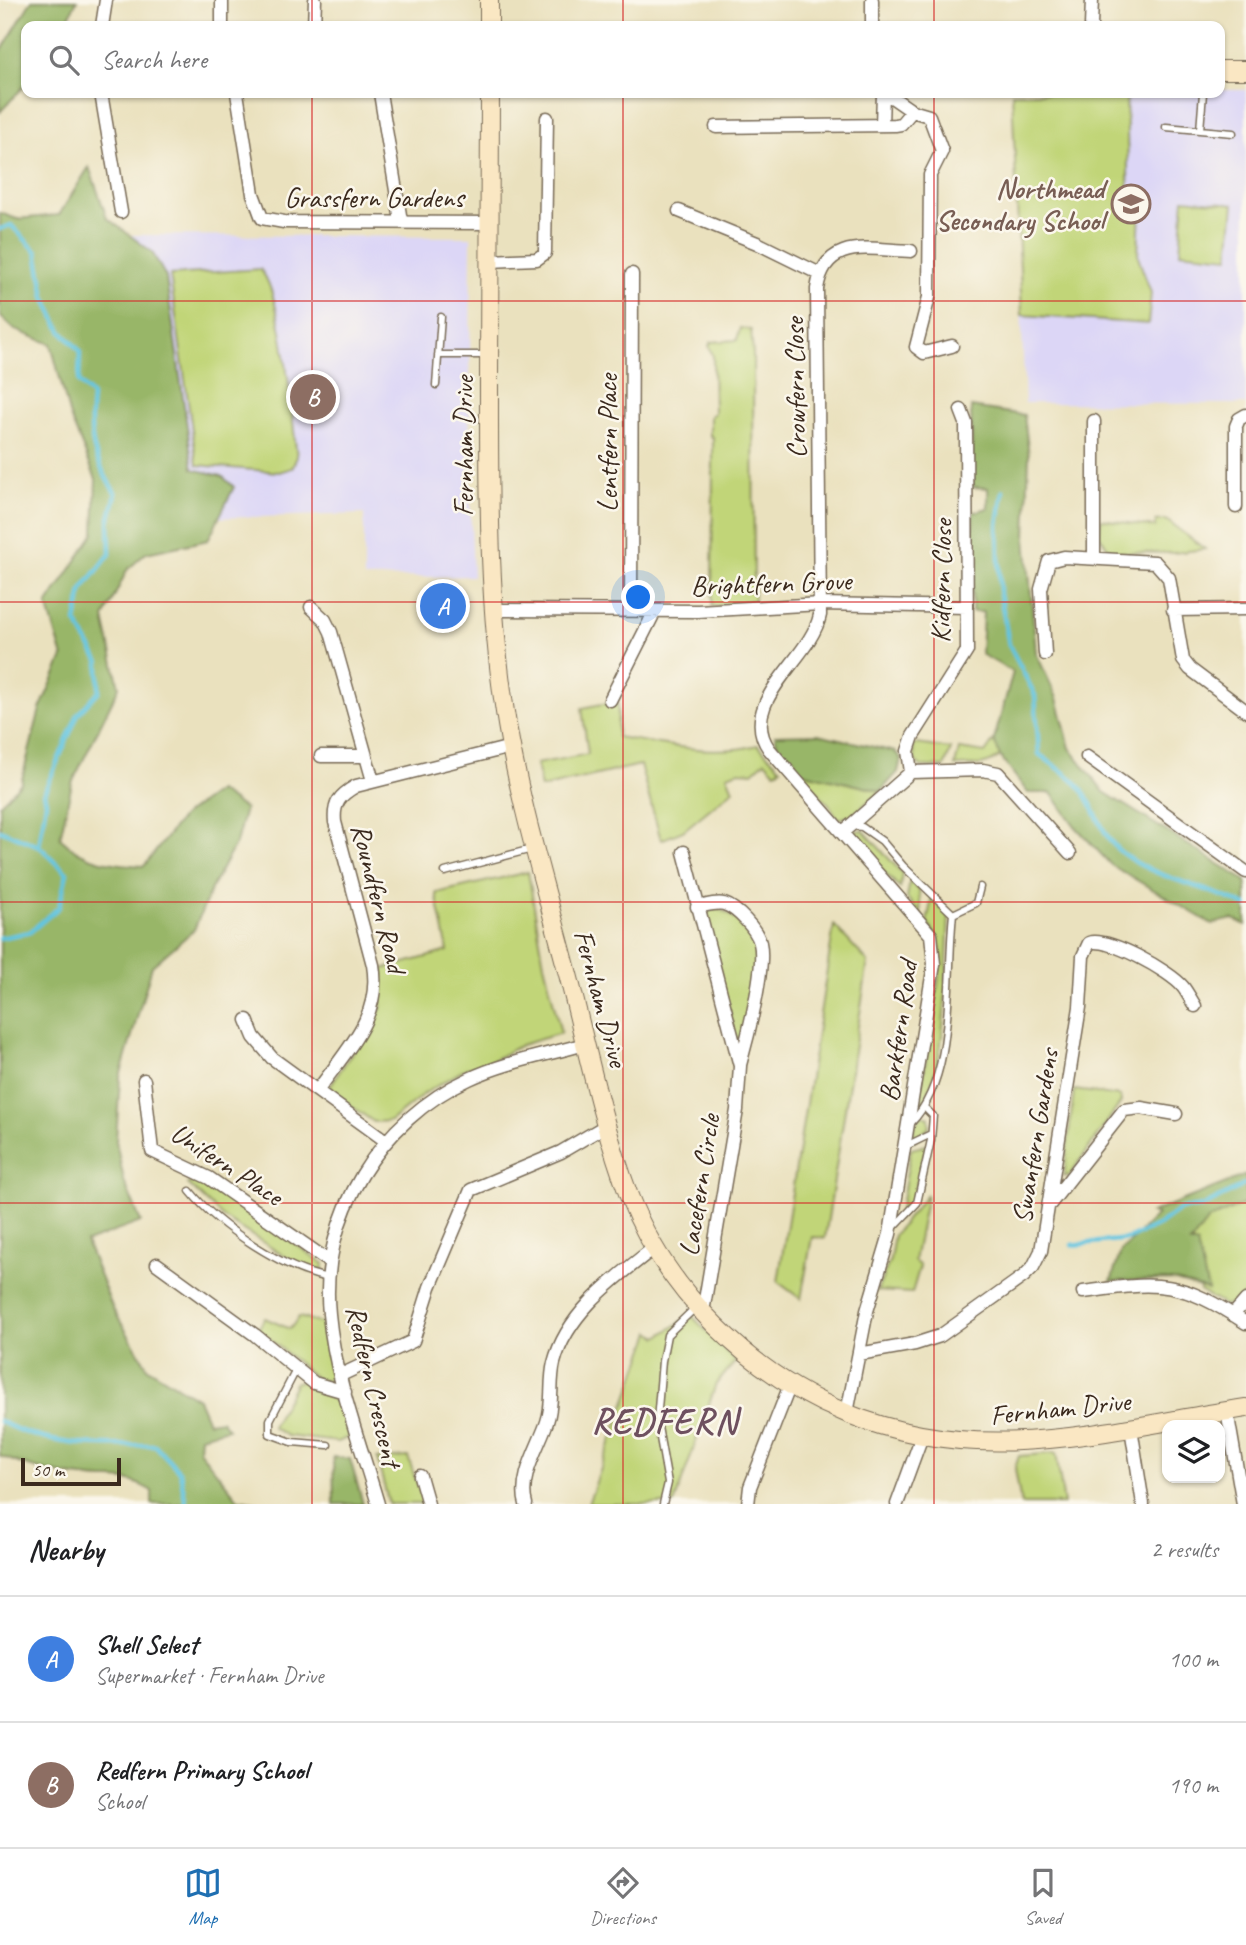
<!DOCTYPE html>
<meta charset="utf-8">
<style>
:root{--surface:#fff;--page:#f2f2f2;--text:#202124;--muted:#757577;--line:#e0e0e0;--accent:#1f6fb2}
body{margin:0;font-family:Caveat,sans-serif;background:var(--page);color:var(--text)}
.controls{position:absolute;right:21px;bottom:21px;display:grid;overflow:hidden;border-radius:14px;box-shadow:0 2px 5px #0004}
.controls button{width:63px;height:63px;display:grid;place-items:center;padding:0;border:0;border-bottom:2px solid var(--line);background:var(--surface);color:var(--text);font:35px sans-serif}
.scale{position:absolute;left:21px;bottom:18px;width:100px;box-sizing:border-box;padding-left:7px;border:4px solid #3b2a1e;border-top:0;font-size:19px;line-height:24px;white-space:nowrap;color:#3b2a1e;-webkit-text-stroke:5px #fbf7ec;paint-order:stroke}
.you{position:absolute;left:639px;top:598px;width:24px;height:24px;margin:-18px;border:5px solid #fff;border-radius:50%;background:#1a73e8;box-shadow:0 0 0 10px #1a73e833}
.badge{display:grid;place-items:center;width:46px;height:46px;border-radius:50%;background:var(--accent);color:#fff;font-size:23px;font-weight:700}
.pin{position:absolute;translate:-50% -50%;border:4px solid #fff;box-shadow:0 2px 7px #0006}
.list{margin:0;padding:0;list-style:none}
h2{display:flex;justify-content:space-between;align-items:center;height:91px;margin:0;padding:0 28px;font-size:30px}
h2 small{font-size:23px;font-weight:400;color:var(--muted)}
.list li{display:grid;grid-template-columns:46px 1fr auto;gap:21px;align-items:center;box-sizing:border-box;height:126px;padding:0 28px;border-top:2px solid var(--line)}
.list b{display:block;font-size:26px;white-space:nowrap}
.list p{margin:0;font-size:23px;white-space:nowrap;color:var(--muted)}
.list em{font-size:23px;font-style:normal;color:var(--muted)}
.icon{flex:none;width:38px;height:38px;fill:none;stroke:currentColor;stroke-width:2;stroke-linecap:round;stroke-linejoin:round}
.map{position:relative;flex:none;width:1246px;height:1504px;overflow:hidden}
.search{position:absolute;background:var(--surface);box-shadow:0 2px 5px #0004;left:21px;right:21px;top:21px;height:77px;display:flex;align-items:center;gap:18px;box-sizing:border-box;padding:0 24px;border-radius:14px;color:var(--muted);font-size:26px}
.sheet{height:343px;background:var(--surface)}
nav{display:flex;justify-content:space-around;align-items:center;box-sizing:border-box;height:98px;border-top:2px solid var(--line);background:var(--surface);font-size:19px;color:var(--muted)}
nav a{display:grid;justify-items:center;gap:4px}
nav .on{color:var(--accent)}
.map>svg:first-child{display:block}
.built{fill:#dcd6f6}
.green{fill:#c1d578;stroke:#7e804b;stroke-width:2}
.forest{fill:#98b668;stroke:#6a7043;stroke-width:2}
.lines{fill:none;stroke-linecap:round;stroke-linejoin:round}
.stream{stroke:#62c5e0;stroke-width:4.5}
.lane-casing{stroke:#786a56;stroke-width:9}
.street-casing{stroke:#786a56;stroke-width:15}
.secondary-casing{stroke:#786a56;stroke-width:20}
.lane{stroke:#fff;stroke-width:6}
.street{stroke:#fff;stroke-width:12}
.secondary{stroke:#fae7c3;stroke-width:18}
.grid{fill:none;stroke:#d62828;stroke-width:2;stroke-opacity:0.55}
.labels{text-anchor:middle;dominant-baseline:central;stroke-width:5;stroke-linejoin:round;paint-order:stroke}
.education-label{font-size:28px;font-weight:bold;fill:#785e54;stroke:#fbf7ec;text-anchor:end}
.street-label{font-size:28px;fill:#3b2a1e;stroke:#fbf7ec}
.district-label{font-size:35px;font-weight:bold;letter-spacing:2px;fill:#6e505f;stroke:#fbf7ec}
</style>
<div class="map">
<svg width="1246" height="1504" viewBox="0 0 1246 1504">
<rect width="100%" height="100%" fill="#fbf7ec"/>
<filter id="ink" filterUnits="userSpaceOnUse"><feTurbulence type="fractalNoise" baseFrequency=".0143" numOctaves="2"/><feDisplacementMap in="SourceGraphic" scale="14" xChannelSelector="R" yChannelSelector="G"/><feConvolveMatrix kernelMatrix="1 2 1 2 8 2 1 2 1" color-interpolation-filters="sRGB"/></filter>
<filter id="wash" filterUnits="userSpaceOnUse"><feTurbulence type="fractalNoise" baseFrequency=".00686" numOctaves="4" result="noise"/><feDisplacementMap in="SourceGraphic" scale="28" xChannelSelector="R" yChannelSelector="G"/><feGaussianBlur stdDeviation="1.57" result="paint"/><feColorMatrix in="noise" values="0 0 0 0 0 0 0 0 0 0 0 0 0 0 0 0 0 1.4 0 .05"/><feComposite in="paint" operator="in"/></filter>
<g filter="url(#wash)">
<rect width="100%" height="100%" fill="#eae1be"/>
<path class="built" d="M1220 90H1246V404L1025 403 1012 93H1220Z
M129 235 471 237 469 473 473 576 364 578V514L175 519Z"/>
<path class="green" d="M1012 93H1126L1129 207H1140L1138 257 1151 293 1148 324 1022 315Z
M1184 199 1234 204 1229 257 1180 252Z
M260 269C283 292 292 420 297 457L292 468 279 472 197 465 170 275Z
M740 328 751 330 753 354 754 601 712 606 713 457V437L710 436V416L714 413 713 356 709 346 711 342 737 340Z
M1101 519 1155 527 1156 521 1166 520 1205 549 1173 553 1111 552 1099 535Z
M602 704H618L617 737C663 744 712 757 758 745L781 768 775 772 765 761 753 772 739 771 727 775 733 790 683 831 661 840 640 765 541 788 536 764 588 754 582 708Z
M994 740 1000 756C987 767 972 766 955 766L959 749 985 753Z
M913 745 917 744 951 749 944 767 921 766 915 761Z
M797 771 881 791 851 816 838 819 829 804Z
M863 830 902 873 900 888 857 845 854 831Z
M528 872 544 964 561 1033 521 1045 486 1064 467 1068 425 1093 390 1121 374 1122 332 1093 330 1086 381 1009 383 969 448 951 436 893Z
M910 881 919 890 921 915 907 898Z
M932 898 949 917C945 968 950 1079 914 1116L920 1098 942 958 939 940 927 922Z
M719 909C733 915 750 928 755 943 761 966 747 1017 742 1042L737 1043 706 916 710 910Z
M834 925 868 962 825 1238 812 1237 801 1299 778 1282Z
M1074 1090 1120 1096 1121 1102 1069 1176H1064Z
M922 1115 929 1118V1127L914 1141 911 1140 915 1124Z
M927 1145 911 1204 899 1218 911 1149Z
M200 1178 324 1264 322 1271 310 1272 224 1218 188 1184Z
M927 1194 914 1261 920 1266 912 1293 877 1291 890 1260 894 1235Z
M1246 1200V1292L1238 1303 1224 1305 1200 1291C1185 1226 1186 1228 1246 1200Z
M691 1315 736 1361 716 1384 674 1504H588L651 1332 658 1337Z
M299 1317 321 1323 332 1375 328 1381 317 1379 258 1329 265 1318 290 1329Z
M303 1381 343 1406 349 1437 338 1442 287 1436 272 1427 296 1382Z
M1056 1453 1064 1504H1021L1015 1468 1019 1456Z
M408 1457 424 1504H389L377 1459Z"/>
<path class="forest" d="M32 0H77L65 26H26V84L0 112V53Z
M89 167 107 218 152 252 166 277 193 469 222 476 234 487 208 540 146 553 127 570 104 618 119 687 72 783 60 838C84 862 112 864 144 866L183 816 218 791 245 809 236 843 211 889 194 930 152 966 120 1077 116 1141 124 1181 141 1222 86 1242 113 1309 148 1368 198 1399 208 1422 221 1420 228 1429 200 1436 199 1450 238 1499 265 1504H152V1491C125 1475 119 1481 90 1478 58 1475 29 1468 0 1456V804L21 783 40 709 63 657 47 605 94 533 96 479 70 417 51 344 15 330 0 316V213L17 219 59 215Z
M971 407 1024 415 1029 456 1026 538 1036 653 1057 698 1070 748 1104 792 1246 881V925L1233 919 1212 924 1111 865 1075 826 1051 793H1028L1000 756 994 740 1013 672 981 654 983 612H972L973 512 988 508V488L973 487Z
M818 734 895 752 901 758 898 772 881 791 797 771 778 749 775 735Z
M1246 1175V1203L1208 1220 1190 1244H1197L1208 1290 1172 1280 1111 1281 1121 1251 1157 1215 1151 1213Z
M333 1457 350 1459 363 1504H334Z"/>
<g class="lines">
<path class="stream" d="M0 229 11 225 37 252 45 297 61 331 80 351 79 382 92 396C88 439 93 458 116 494L109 522 110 554 82 590 76 622 99 662V691L78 714 44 793 46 802 39 846
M1003 491 998 525 1000 594 1009 645 1035 695 1039 754C1050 763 1064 771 1074 781 1097 802 1099 838 1126 856 1158 879 1208 887 1246 906
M0 830 39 846 67 873 59 907 30 932 0 938
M1072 1245 1128 1239 1159 1225 1180 1209 1202 1207 1246 1184
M0 1421C47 1448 102 1446 155 1445L180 1472 186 1504"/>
</g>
</g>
<g filter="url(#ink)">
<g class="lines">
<defs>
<path id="lane" d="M1166 127 1233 133
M1200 130 1203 93
M438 355H489
M436 385 441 317
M851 826 862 827 882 841 903 866 953 914
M445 872 532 849
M911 1123C957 1076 946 977 953 914L976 903 980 887
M906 1146 931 1134
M190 1191C219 1227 284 1270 329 1278
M893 1228 917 1203 931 1140 933 1116 925 1108
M296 1370 270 1420V1434L292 1442 328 1445
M663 1504 668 1483 657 1421 662 1361 667 1335 696 1307"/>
<path id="street" d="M222 0V26
M872 0V26
M102 26 106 0
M314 26 315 0
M1091 26 1092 0
M101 93 121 212
M237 93 253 194 262 218 284 222 489 223
M380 93 401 221
M886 93 912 111 929 116 942 151 930 175 929 297 916 347 924 353 952 346
M882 125 883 93
M716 127 895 125 901 124 912 111
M679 211 757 243 820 274
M490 261 537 259 545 253 547 118
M1094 421V557
M1236 507V426L1239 419 1246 415
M311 607 325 620 331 632 373 781
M494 610 698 611 821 604 967 607
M1173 610 1246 609
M631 611 632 274
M1045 654 1041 589 1049 561 1064 557 1155 562 1169 578 1183 660 1190 669 1246 711
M610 700 655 611
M321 756H366
M1087 757 1246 872
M911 772 983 770 998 773 1070 853
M843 832 911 772 908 751 913 736 967 651 966 423 961 410
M684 852 740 1066 737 1110 703 1312
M697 907C705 906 715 902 724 904 737 908 757 930 760 943 766 966 747 1040 740 1065
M247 1020 254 1037 272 1058 386 1141
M144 1080 152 1151 209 1178 330 1262
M318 1090C346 1050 382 1017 373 965L335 822C333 803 340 795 356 786L511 747
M1050 1204 1124 1110 1141 1108 1176 1114
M157 1264 255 1335 314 1383 345 1392
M1083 1292C1160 1281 1180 1280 1246 1323
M1233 1315 1246 1300
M859 1354 915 1344 940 1336 1024 1276 1033 1267 1041 1251 1080 1007 1083 956 1089 943C1107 936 1170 971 1183 987 1187 992 1191 1000 1195 1006
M341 1375 413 1341 430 1287 471 1190 561 1152 607 1125
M1227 1411 1243 1504
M847 1413 867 1311 890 1234 934 964 931 935 769 749C736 702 811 659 820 615L817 289C825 236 870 250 911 251
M1131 1428 1143 1504
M420 1476 428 1504
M378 1504C360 1442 335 1379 329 1314 319 1216 381 1119 469 1079 505 1062 547 1055 585 1044
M526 1504C518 1478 539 1446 547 1422 554 1402 549 1383 554 1363 567 1312 616 1278 655 1247
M748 1504 750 1487 790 1385
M897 1504 922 1436"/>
<path id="secondary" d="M489 0V26
M1220 70H1246
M490 93C490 188 490 284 489 380 489 491 488 602 505 712 519 803 547 892 570 982 588 1053 603 1127 629 1196 667 1292 750 1374 846 1413 982 1469 1108 1429 1246 1408"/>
</defs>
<use href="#lane" class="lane-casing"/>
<use href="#street" class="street-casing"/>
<use href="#secondary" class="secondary-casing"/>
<use href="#lane" class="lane"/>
<use href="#street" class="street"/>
<use href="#secondary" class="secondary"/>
</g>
</g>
<path class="grid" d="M312 0V26M623 0V26M934 0V26M312 93V1504M623 93V1504M934 93V1504M0 301H1246M0 602H1246M0 902H1246M0 1203H1246"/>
<defs>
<symbol id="school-ring" viewBox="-11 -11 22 22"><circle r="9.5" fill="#fbf7ec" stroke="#8d6e63" stroke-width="1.5"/><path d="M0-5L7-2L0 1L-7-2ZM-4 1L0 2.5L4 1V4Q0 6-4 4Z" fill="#8d6e63"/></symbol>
</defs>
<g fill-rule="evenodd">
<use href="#school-ring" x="1109" y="182" width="44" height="44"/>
</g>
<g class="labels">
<g class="education-label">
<text x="1104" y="188">Northmead<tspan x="1104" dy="32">Secondary School</tspan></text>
</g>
<g class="street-label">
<text x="374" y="197">Grassfern Gardens</text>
<text transform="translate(795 388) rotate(-91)">Crowfern Close</text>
<text transform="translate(607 443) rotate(-90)">Lentfern Place</text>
<text transform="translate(463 446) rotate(-90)">Fernham Drive</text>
<text transform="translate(941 581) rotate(-89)">Kidfern Close</text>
<text transform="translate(771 583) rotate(-2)">Brightfern Grove</text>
<text transform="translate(379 898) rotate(76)">Roundfern Road</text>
<text transform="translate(601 998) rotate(75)">Fernham Drive</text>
<text transform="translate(898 1031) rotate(-82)">Barkfern Road</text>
<text transform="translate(1035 1136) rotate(-81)">Swanfern Gardens</text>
<text transform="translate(227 1164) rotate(33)">Unifern Place</text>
<text transform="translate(699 1185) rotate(-81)">Lacefern Circle</text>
<text transform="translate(374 1386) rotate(77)">Redfern Crescent</text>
<text transform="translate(1060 1408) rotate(-6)">Fernham Drive</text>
</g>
<g class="district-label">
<text x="665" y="1421">REDFERN</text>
</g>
</g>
</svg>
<div class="controls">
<button><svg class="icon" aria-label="layers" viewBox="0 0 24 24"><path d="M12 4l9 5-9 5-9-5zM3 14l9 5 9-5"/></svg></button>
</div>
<div class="scale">50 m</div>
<div class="you"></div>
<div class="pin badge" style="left:443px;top:606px;background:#3f7fe0">A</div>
<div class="pin badge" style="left:313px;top:397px;background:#8d6e63">B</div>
<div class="search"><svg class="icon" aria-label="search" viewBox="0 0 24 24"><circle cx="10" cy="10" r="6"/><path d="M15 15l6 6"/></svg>Search here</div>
</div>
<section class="sheet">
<h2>Nearby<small>2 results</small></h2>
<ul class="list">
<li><span class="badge" style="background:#3f7fe0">A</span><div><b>Shell Select</b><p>Supermarket · Fernham Drive</p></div><em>100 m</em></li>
<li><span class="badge" style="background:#8d6e63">B</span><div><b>Redfern Primary School</b><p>School</p></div><em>190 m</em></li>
</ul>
</section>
<nav>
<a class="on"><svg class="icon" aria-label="map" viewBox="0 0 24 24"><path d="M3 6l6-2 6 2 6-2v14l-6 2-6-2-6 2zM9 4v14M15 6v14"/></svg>Map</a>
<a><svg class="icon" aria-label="directions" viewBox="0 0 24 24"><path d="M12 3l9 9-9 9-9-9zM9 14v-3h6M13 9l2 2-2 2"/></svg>Directions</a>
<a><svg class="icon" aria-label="saved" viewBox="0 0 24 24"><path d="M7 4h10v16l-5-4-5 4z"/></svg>Saved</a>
</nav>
